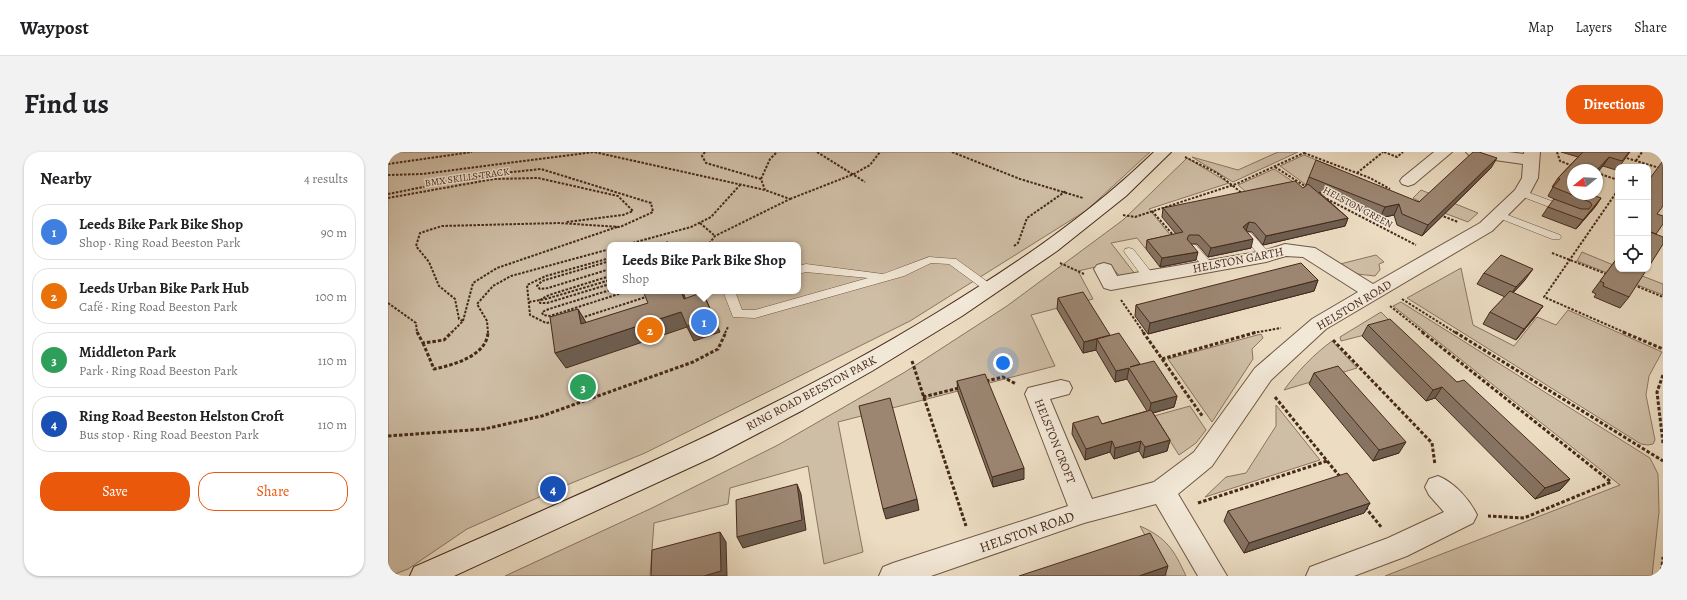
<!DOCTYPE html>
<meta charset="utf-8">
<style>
:root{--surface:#fff;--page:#f2f2f2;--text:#202124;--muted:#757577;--line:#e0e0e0;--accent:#ea580c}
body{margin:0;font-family:Alegreya,serif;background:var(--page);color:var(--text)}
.controls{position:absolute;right:12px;top:12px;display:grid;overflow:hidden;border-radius:8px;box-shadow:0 1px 3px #0004}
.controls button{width:36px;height:36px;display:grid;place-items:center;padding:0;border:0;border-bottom:1px solid var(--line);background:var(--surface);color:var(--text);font:20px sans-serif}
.compass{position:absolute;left:1179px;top:12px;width:36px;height:36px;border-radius:50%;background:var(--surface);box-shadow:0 1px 3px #0004;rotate:252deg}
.you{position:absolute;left:615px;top:211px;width:14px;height:14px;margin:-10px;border:3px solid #fff;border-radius:50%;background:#1a73e8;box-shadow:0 0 0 6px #1a73e833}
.badge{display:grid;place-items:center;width:26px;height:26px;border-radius:50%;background:var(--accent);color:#fff;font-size:13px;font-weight:700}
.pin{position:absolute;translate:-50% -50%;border:2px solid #fff;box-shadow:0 1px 4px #0006}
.popup{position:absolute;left:219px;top:90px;width:194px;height:52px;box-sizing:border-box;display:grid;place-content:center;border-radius:8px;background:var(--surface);filter:drop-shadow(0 1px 3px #0005);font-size:13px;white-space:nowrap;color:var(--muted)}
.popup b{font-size:15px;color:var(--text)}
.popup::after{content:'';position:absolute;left:50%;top:100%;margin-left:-8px;border:8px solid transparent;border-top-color:var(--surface)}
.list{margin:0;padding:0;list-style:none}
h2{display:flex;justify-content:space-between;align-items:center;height:52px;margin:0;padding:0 16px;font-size:17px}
h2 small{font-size:13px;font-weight:400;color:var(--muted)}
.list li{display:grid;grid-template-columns:26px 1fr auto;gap:12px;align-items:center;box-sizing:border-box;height:56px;margin:0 8px 8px;padding:0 8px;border:1px solid var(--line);border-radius:16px}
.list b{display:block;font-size:15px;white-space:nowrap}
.list p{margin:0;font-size:13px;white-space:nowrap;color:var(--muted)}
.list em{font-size:13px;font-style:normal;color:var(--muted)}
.actions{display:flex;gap:8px;padding:12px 16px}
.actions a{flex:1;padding:9px 0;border:1px solid var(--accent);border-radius:16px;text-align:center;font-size:14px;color:var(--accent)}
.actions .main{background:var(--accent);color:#fff}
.icon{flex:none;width:22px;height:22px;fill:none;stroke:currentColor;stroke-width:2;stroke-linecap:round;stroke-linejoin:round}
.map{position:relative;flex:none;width:1275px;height:424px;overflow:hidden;border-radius:16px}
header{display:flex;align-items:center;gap:24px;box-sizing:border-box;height:56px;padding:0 20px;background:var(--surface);border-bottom:1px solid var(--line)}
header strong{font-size:19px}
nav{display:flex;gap:22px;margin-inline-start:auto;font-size:14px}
.intro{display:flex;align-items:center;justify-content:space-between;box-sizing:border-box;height:96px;padding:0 24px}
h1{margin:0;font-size:28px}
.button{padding:10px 18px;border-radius:16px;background:var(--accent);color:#fff;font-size:14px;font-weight:700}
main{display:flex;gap:24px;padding:0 24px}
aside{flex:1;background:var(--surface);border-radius:16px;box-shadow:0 1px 3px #0004}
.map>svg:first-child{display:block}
.green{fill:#cfbea6;stroke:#8b7460;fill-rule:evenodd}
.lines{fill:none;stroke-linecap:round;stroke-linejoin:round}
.lane-casing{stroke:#705645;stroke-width:1}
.street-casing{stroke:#705645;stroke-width:2}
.secondary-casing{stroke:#47291b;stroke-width:2}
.path-far1{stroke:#47291b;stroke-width:2;stroke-dasharray:2.5 1.5;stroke-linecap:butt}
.path{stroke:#47291b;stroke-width:3;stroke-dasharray:3.5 2;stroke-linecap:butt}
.lane{fill:#f2e8d7;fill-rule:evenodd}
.street{fill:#f2e8d7;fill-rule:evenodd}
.secondary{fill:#f2e8d7;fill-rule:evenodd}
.wall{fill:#867362;stroke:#47291b}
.shaded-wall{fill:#6d5e50;stroke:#47291b}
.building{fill:#9c8672;stroke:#47291b}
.labels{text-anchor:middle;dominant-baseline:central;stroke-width:3;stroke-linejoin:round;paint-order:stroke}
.far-street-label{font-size:10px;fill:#47291b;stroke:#f2e8d7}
.street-label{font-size:12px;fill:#47291b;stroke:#f2e8d7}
.near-street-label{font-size:14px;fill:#47291b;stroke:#f2e8d7}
</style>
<header>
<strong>Waypost</strong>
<nav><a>Map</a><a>Layers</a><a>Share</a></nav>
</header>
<div class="intro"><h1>Find us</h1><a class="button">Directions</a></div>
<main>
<aside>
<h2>Nearby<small>4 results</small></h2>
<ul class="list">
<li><span class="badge" style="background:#3f7fe0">1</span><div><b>Leeds Bike Park Bike Shop</b><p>Shop · Ring Road Beeston Park</p></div><em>90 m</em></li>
<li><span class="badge" style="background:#e8710a">2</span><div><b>Leeds Urban Bike Park Hub</b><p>Café · Ring Road Beeston Park</p></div><em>100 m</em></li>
<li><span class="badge" style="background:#2e9e5b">3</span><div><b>Middleton Park</b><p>Park · Ring Road Beeston Park</p></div><em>110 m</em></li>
<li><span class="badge" style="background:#1a4fb4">4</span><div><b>Ring Road Beeston Helston Croft</b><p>Bus stop · Ring Road Beeston Park</p></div><em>110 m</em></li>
</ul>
<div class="actions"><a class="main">Save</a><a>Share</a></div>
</aside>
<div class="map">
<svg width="1275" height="424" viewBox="0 0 1275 424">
<rect width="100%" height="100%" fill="#ebdcc2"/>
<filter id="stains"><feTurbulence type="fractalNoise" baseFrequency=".005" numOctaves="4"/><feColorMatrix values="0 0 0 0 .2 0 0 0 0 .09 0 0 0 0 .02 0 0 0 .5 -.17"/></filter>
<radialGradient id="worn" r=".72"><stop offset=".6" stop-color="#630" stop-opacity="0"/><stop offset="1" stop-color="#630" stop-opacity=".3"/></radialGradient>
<path class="green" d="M0 0H762L699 58 522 169 257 301 174 335 79 377 20 417 2 424H0ZM222 93H410V139H222Z
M890 0H910L845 30 804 5 850 18Z
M916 3 948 16 921 35 892 14Z
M799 6 841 31 761 57 788 90 757 96 749 86 723 91 751 127 737 130 721 112 690 119 705 147 643 163 667 214 450 270 475 400 436 412 420 314 342 336 340 352 266 371 262 424H117L264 356 390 293 517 220 619 154 735 68Z
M886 17 913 35 864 45 850 33Z
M1033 38 1090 61 1080 70 1043 56 1025 46Z
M1194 100 1230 115V117H1236L1275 132V143L1189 109Z
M988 103 996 110 991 112 992 118 987 124 969 122 952 112Z
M1073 116 1085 173 1126 194 1149 165 1168 173 1180 158 1274 200 1261 224 1258 243 1267 288 1265 292 1260 293 1253 292 1019 146Z
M1013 150 1262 306 1270 322 1271 360 1264 424H997L1232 333 1005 154Z
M993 160 1008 175 953 189 952 185Z
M873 182 875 186 864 197 865 207 824 270 780 207Z
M944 189 969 216 896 238C910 219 925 203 944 189Z
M888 253 932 308 817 345 838 325 858 321 888 274Z
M802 254 818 278 808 291 791 303 766 264Z
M752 374C779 386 786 398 798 424H779Z"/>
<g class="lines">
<defs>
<path id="lane" d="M1134 38 1182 56 1183 58 1182 60H1174L1130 43 1129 41Z
M1112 60 1172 83 1173 85 1172 87H1164L1108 65 1107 63Z
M859 80 863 81 882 102 884 104 882 106H874L855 85 854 83Z
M804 92 808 93 825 113 827 115 825 117H817L800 97 799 95 800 93Z
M741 96 745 97 764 121 766 124 764 127H756L737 101 736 99 737 97Z
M541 105 568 107 608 136 602 140 598 139 561 112 543 111 516 124 367 166 345 165 335 139H347L354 158H367L480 126 418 120 410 122V114L418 112 495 122Z"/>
<path id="street" d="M1046 0H1064L1026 32 1020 34 1014 32 1012 29 1014 26Z
M1078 0H1120L1136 2V0H1152L1150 26 1142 41 1104 79 938 177 883 228 824 314 790 342 839 424H810L768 352 696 371 543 424H491L495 415 505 411 680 354 637 242 640 236 673 228 681 230 684 236 681 242 662 247 704 347 766 330 806 300 867 216 924 167 970 140 915 105 898 104 878 110 723 138 716 136 706 117 709 113 716 111 723 113 729 124 875 99 897 92 927 96 985 132 1092 71 1127 38 1134 26 1135 12 1086 5 1081 3Z
M1050 324C1066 330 1082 348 1089 363L1085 371 1019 404 966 424H918L922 415 1000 386 1056 360 1041 343 1037 335 1041 327Z"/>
<path id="secondary" d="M766 0H783L738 44 669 99 574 164 484 219 415 258 325 305 66 424H22L26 415C205 336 382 263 550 160 627 113 701 63 766 0Z"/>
</defs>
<use href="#lane" class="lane-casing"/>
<use href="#street" class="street-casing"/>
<use href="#secondary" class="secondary-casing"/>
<path class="path-far1" d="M317 0 314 4 318 11 373 27 377 38
M429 0 477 30
M564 0 632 27 695 46
M996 0 1009 5 1015 0
M1169 0 1172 9 1185 14
M916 1 982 26 1002 37
M797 5 829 21 855 42
M1235 5 1275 17
M1248 9 1254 0
M0 12 84 0
M887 15 920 36
M969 21 995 0
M1209 21 1230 28
M0 23 34 22 206 0 377 38 402 47 327 84 320 93
M373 27 382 7 389 0
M1230 38 1156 145 1238 181
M0 42 96 23 153 17 263 51 265 60 232 75 171 71 54 74 32 81 28 94 41 110 51 134 67 147 71 167 75 169 63 181
M935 45 1028 93
M0 46 106 27 150 26 230 44 245 59 235 63 178 70
M402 47 466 22 482 13 492 0
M764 59 786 84
M735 63 747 65 848 32 918 0
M1052 63 1070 70
M312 71 327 84
M237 93 303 75 323 65 352 33
M270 93 281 90 283 93
M626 94 630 91 639 66 678 39
M1164 101 1221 123
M222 109 154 129 149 134 152 137 160 136 222 117
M672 111 696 122
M222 124 161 143 152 148V151H159L222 132
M1246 133 1275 145
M222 138 161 157 154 160 155 163 162 164 240 139
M1014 147 1068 181
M733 148 756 181
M141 150 158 147 222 128
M0 151 28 171 29 181
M1002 154 1036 181
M193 166 261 144
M75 169 85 131 109 116 229 75
M165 170 158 171 142 163 139 133 158 124 222 106
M100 181 99 169 89 152 105 134 123 124 222 97
M337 181 340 175
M865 181 893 176"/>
<path class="path" d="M29 180 35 191 56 188 64 180
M755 180 815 265
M1034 180 1223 330 1136 366 1100 364
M1067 180 1275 309
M1235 180 1275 197
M945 188 1044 291 1047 313
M35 191 46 217C65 213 99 204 100 180
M774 207 869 180
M524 209 578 374
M1275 223 1269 240 1275 291
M598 229 615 225 628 232
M535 245 571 236
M887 245 953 326
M0 284 96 277 154 264 305 210 330 197 338 180
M810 351 939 309
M977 355 994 376
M1273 424 1275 405"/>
<use href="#lane" class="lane"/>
<use href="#street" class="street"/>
<use href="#secondary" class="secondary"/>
</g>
<path class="wall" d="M1173 0H1242L1231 15H1230L1228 18 1215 14 1185 42 1213 46 1207 55 1188 77 1154 64 1160 55 1170 49 1160 44 1165 35H1164L1170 26 1190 5Z
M1103 16 1034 84 1009 73 1006 63 992 66 931 40 960 66 957 74 875 93 864 80 858 79 863 96 820 105 809 92H803L808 108 772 115 758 97 759 88 788 82 774 65 775 56 915 36 918 33 921 25 1031 50Z
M1230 105 1241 145 1232 156 1206 145 1208 142 1204 140Z
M1096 121 1137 128 1125 141 1155 154 1147 165 1128 188 1095 172 1102 160 1117 145 1089 132Z
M930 128 926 139 760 182 747 164 748 153Z
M670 146 722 184 752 213 789 244 786 255 765 261 782 288 779 299 755 306 751 299 726 307 722 300 697 308 684 282 685 271 714 272 759 259 739 227 727 230 708 198 695 201 669 157Z
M980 173 1069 230 1182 327 1172 338 1147 347 1047 246 1038 249 974 184Z
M926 221 1011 301 985 309 921 232Z
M569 229 636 327 605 335 570 240Z
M982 351 976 361 856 401 836 369 840 359Z"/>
<path class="shaded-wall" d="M1221 5 1215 14 1209 21V18Z
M1109 6 1103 16 1034 84 1040 73Z
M1213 46 1207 55 1188 77 1195 68Z
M1011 52 1006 63 992 66 997 55Z
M960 66 957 74 875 93 878 84Z
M861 70 858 79 855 75Z
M865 87 863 96 820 105 823 96Z
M810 100 808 108 772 115 774 106Z
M1145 117 1137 128 1120 146 1128 135Z
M930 128 926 139 760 182 762 171Z
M293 139H294L295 140 303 162Z
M315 140 332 180 306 189 299 175 178 216 167 201 293 160Z
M1155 154 1147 165 1128 188 1136 177Z
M190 157 199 172H193Z
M709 187 708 198 695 201 696 190Z
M741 216 739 227 727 230 728 219Z
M1054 235 1047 246 1038 249 1045 238Z
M789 244 786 255 761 262 763 251Z
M782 288 779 299 755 306 757 295Z
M724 289 722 300 697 308 698 297Z
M753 289 751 299 726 307 727 296Z
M1018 290 1011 301 985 309 991 298Z
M636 316V327L605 335 604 325Z
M1182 327 1172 338 1147 347 1157 336Z
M409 332 413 342 418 378 355 396 349 385Z
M529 347 531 358 498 367 495 357Z
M982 351 976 361 856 401 861 391Z
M332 380 338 390 339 424H316Z
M780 414 777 424H751Z"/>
<path class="building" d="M1085 0H1091L1109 6 1040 73 1014 62 1011 52 997 55 921 25 928 8 1031 50Z
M1195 0H1241L1234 9 1221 5 1209 18H1185V42H1202L1213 46 1195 68 1160 55 1166 47 1193 57H1201L1204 53 1202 50 1165 35 1172 27 1170 26Z
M1274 10H1275V54L1269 62 1275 64V72L1268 82 1260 79V29Z
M907 29 915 36 920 32 960 66 878 84 867 71 861 70 855 75 865 87 823 96 811 83H801L799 87 810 100 774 106 759 88 795 80 775 56Z
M1260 79 1275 85V92L1260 116Z
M1113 103 1145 117 1128 135 1096 121Z
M1230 105V117H1259L1241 145 1215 134 1216 131 1212 129Z
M913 111 930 128 762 171 748 153Z
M255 139H293L296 147 315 140 325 165 299 174 293 160 167 201 162 165 190 157 193 172 260 151Z
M1122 139 1155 154 1136 177 1102 160Z
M695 140 722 183 696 190 670 146Z
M1002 167 1069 230 1076 228 1182 327 1157 336 1054 235 1045 238 980 173Z
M731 181 752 212 742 215 766 209 789 244 763 251 741 216 728 219 709 187Z
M950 214 1018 290 991 298 926 221Z
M597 222 636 316 604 325 569 229Z
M502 246 529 347 495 357 471 254Z
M763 258 782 288 757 295 753 289 727 296 724 289 698 297 685 271 710 264 714 272Z
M959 321 982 351 861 391 840 359Z
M409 332 414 368 349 385 348 348Z
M332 380 333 419 316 424H263L264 398Z
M762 381 780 414 751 424H631Z"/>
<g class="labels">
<g class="far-street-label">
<text transform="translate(79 25) rotate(-8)">BMX SKILLS TRACK</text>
<text transform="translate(970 55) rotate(28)">HELSTON GREEN</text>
</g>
<g class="street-label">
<text transform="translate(850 108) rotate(-11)">HELSTON GARTH</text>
<text transform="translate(966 153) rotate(-31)">HELSTON ROAD</text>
<text transform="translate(423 241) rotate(-28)">RING ROAD BEESTON PARK</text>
<text transform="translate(667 289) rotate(68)">HELSTON CROFT</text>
</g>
<g class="near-street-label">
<text transform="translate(639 380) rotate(-19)">HELSTON ROAD</text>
</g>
</g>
<rect width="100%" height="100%" filter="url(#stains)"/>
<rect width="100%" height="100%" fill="url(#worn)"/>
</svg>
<div class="controls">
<button>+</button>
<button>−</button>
<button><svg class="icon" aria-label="locate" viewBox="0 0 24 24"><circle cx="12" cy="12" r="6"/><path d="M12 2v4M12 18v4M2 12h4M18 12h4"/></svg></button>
</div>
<svg class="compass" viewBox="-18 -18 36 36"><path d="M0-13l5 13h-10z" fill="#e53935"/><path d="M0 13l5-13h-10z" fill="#757577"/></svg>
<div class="you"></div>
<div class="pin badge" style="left:316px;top:170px;background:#3f7fe0">1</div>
<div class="popup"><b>Leeds Bike Park Bike Shop</b>Shop</div>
<div class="pin badge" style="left:262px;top:178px;background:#e8710a">2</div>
<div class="pin badge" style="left:195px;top:235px;background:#2e9e5b">3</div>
<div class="pin badge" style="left:165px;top:337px;background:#1a4fb4">4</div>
</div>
</main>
